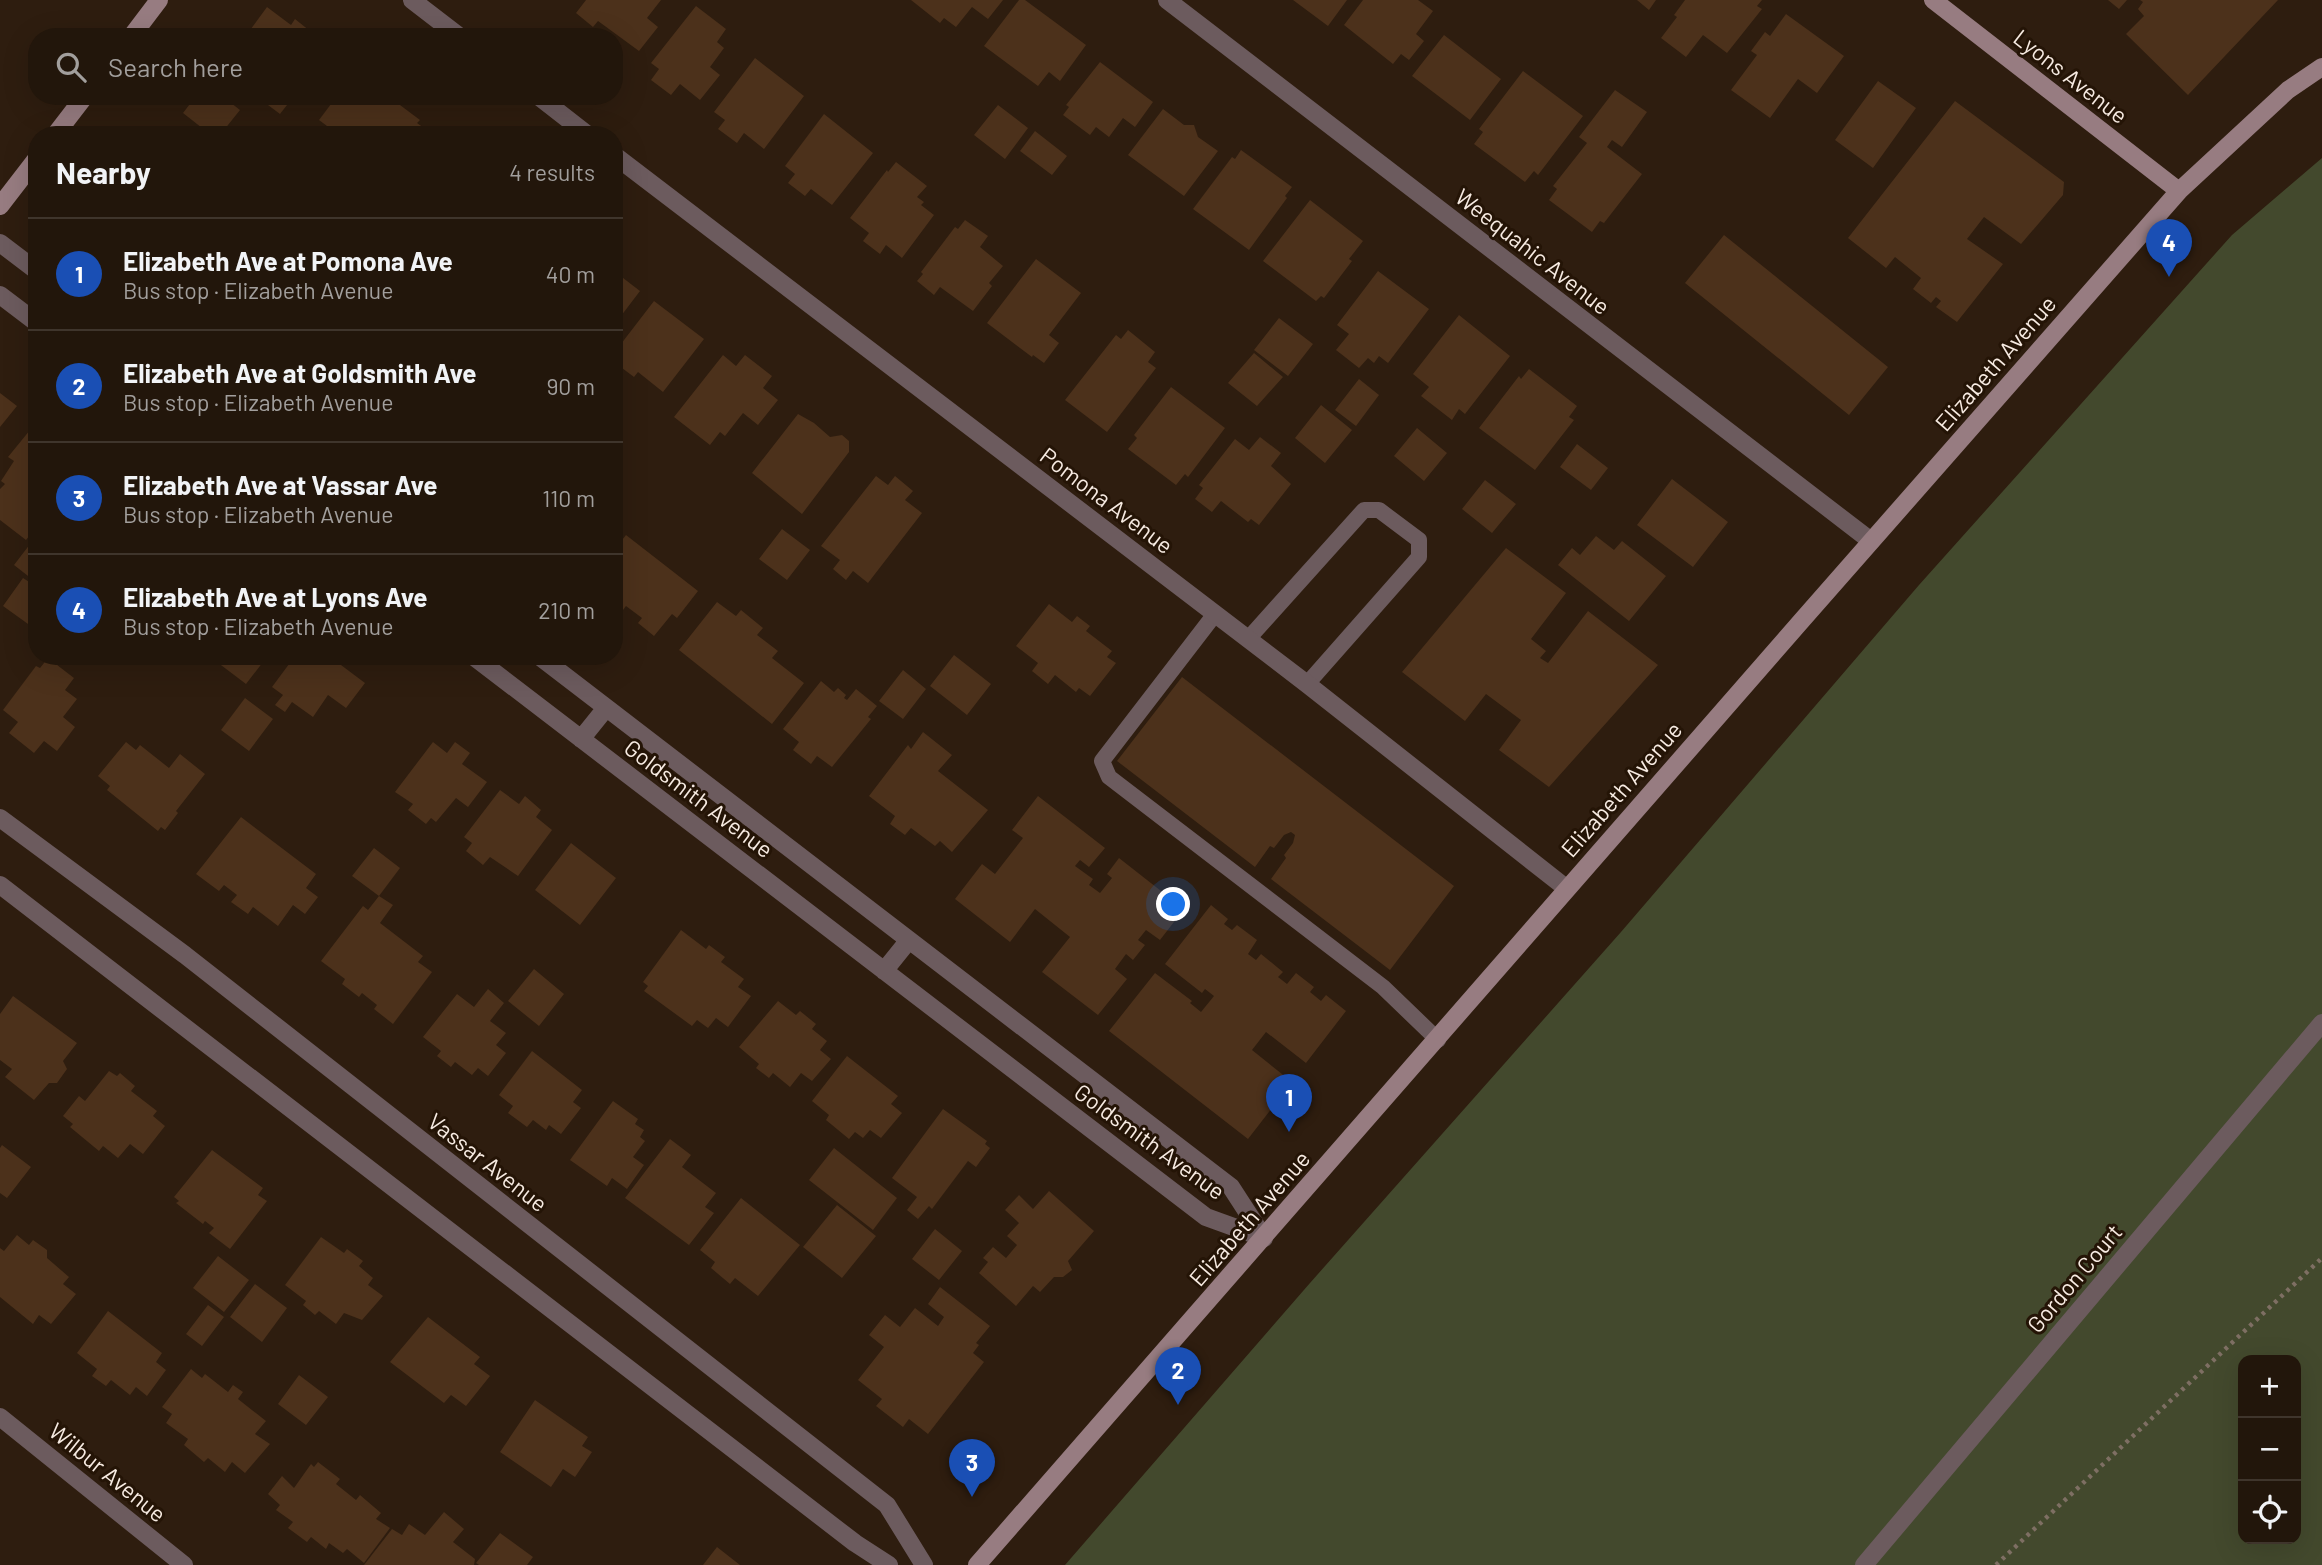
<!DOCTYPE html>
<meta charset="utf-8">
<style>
:root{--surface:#22160b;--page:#2a1f14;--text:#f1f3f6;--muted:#a29f9d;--line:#3f352c;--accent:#0b8043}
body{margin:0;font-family:Barlow,sans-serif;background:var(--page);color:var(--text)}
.controls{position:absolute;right:21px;bottom:21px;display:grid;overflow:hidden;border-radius:14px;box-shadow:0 7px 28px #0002}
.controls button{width:63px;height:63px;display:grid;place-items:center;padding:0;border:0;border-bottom:2px solid var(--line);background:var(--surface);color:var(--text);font:35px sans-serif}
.you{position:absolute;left:1174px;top:905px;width:24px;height:24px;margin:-18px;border:5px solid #fff;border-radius:50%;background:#1a73e8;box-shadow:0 0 0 10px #1a73e833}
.badge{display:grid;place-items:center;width:46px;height:46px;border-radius:50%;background:var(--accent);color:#fff;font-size:23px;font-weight:700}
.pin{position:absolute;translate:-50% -58px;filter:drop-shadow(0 2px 4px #0008)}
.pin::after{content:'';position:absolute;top:37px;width:24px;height:21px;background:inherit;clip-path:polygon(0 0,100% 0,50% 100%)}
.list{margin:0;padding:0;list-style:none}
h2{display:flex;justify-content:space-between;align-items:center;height:91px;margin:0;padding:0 28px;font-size:30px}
h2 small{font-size:23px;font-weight:400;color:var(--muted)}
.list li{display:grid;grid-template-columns:46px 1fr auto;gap:21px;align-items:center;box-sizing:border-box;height:112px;padding:0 28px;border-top:2px solid var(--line)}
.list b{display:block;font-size:26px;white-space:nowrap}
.list p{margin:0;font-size:23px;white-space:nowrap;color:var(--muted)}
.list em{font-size:23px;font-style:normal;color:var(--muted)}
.icon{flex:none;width:38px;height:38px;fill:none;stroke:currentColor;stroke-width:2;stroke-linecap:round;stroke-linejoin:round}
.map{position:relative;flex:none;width:2322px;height:1565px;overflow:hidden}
.search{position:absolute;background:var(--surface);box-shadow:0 7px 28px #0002;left:28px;top:28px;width:595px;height:77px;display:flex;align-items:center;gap:18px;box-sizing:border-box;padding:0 24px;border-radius:28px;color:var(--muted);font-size:26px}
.panel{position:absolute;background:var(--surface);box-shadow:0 7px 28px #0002;left:28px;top:126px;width:595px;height:539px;border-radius:28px}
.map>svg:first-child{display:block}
.green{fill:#43492d;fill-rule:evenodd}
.building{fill:#4c311b}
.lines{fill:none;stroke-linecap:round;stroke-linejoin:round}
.path{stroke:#7e6f63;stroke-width:4.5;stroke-dasharray:3.5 5;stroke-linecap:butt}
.service{stroke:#6c5b5e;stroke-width:16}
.minor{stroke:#6c5b5e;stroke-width:18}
.secondary{stroke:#977c81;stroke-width:18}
.labels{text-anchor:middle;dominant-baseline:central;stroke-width:6;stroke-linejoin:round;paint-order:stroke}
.street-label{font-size:23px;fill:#f7ebe2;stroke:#241406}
</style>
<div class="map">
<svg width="2322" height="1565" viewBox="0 0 2322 1565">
<rect width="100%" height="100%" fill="#2e1d0f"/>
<path class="green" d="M2322 158V1565H1065L1310 1283 1621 932 1919 585 2232 235ZM2243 1360H2296V1539H2243Z"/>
<path class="building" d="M586 0H661L647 18 658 27 639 51 598 21 593 27 576 13Z
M911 0H1003L988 19 972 7 956 27 944 18 940 23Z
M1019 0H1025L1086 45 1060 81 1049 72 1038 86 984 46Z
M1293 0H1347L1328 26Z
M1363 0H1418L1433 11 1416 34 1424 41 1409 60 1401 54 1393 64 1344 25Z
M1637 0H1656L1649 10Z
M1685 0H1762L1757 6 1762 9 1727 53 1703 35 1686 57 1661 38 1677 17 1674 15Z
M2108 0H2127L2119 9Z
M2140 0H2278L2188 95 2126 34 2144 16 2138 9 2143 2Z
M696 6 726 29 717 42 724 48 710 67 720 75 700 100 680 84 671 95 651 80 659 69 651 63Z
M267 7 291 25 295 19 310 31 305 37H245Z
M1786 14 1844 56 1817 93 1798 79 1770 118 1731 90 1757 55 1751 51 1765 32 1770 36Z
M1444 35 1501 79 1470 120 1412 76Z
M755 58 804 96 764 149 744 133 737 143 718 129 725 120 714 112Z
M1100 62 1153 102 1135 127 1123 118 1109 137 1096 127 1090 135 1063 115 1069 107 1066 105Z
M1523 71 1583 116 1538 175 1534 171 1525 182 1474 144 1483 132 1479 129Z
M1878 81 1916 108 1873 168 1835 140Z
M1615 90 1647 112 1622 147 1612 140 1607 147 1642 174 1604 223 1600 221 1592 232 1549 200 1557 189 1553 186 1587 143 1579 137Z
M196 96H222L240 110 220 135H211L183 113Z
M256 96H294L280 114Z
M337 96H395L402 102 400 105 420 120 417 123 431 133 430 135H339L319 120Z
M1955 101 2064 182 2063 195 2021 244 1984 217 1967 239 2003 264 1957 322 1936 307 1941 301 1936 297 1931 303 1913 289 1921 278 1895 257 1886 268 1848 238Z
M998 105 1028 128 1005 159 974 135Z
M1163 109 1184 125H1194L1198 137 1218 151 1184 196 1128 155Z
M824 114 873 153 832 205 811 189 805 196 788 183 795 174 785 166Z
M1035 131 1067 156 1052 175 1020 151Z
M1241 150 1292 187 1285 196 1287 198 1249 250 1193 209 1232 157 1235 159Z
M896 162 927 186 917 197 924 202 921 205 934 215 902 258 886 245 880 254 863 241 869 233 850 218 887 170 888 172Z
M1310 200 1363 241 1349 259 1352 261 1324 298 1321 296 1316 301 1263 261Z
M965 220 988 236 980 247 1003 266 989 283 992 286 973 311 940 287 934 295 917 281 923 274 921 272 955 227 958 229Z
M1724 235 1888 367 1849 415 1685 283Z
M1036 259 1081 293 1049 335 1059 343 1044 363 1033 355 1032 357 987 323Z
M614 271 640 291 621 316 614 311Z
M1378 271 1429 309 1388 363 1379 356 1374 363 1368 358 1359 368 1336 350 1349 334 1337 325Z
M654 301 704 339 663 392 638 372 634 377 614 362 616 356 614 353Z
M1459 315 1510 356 1465 414 1459 409 1452 420 1421 396 1429 387 1413 374Z
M1279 318 1313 344 1288 376 1254 350Z
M1128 330 1155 352 1148 362 1156 368 1107 432 1065 400 1116 335 1121 339Z
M1254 353 1283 377 1257 406 1228 383Z
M723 355 736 366 745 355 772 376 763 388 778 400 758 425 743 413 725 436 720 432 710 445 674 417Z
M1529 369 1577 406 1569 417 1574 420 1535 470 1479 428 1519 376 1521 379Z
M1359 379 1379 395 1356 426 1335 410Z
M1171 387 1225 428 1188 477 1185 474 1176 485 1128 449 1137 438 1134 435Z
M0 393 17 406 0 427Z
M1321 405 1352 430 1325 463 1295 438Z
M798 414 814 423 830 437 842 435 849 441V452L802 514 752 473Z
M1417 428 1447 453 1424 481 1394 456Z
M37 429V526L26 540 0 520V489L5 484 1 481 14 461 8 457 30 430 34 431Z
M1260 437 1281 453 1271 466 1291 484 1259 525 1251 519 1248 522 1221 501 1212 512 1195 499 1203 488 1199 485 1235 439 1249 450Z
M1577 444 1608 468 1591 490 1560 467Z
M876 476 888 485 895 476 913 491 905 500 922 513 868 583 853 571 846 580 833 569 840 560 821 546Z
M1672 479 1728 522 1693 567 1637 525Z
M1485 480 1516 504 1492 533 1462 509Z
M782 529 810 550 787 580 759 559Z
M37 535V583L14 565Z
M626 535 698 591 677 618 672 614 654 636 638 623 642 618 626 606 620 614 614 609V550Z
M1596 536 1614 550 1622 541 1666 576 1629 621 1558 565 1572 548 1580 555Z
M1506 548 1566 593 1531 639 1546 651 1540 658 1548 663 1588 611 1658 665 1549 787 1499 750 1521 720 1486 694 1465 721 1402 672Z
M23 578 37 587 35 629 3 606Z
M717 602 736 616 741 610 763 628 757 635 778 651 772 658 804 683 772 724 679 650Z
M1049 604 1072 622 1077 616 1090 626 1086 631 1112 651 1107 657 1116 663 1090 696 1079 688 1076 692 1055 675 1048 684 1032 671 1038 663 1016 646Z
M954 655 991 684 967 715 930 686Z
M209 656H255L263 662 246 684Z
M295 656H329L365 683 346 708 328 695 313 717 292 702 285 712 275 705 283 695 272 687Z
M48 658 74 678 65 690 77 699 63 717 75 727 57 751 44 741 34 753 9 733 18 722 3 710 36 666 40 668Z
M903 670 926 689 903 719 879 701Z
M1182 677 1454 886 1390 970 1271 879 1286 858 1284 855 1293 843 1295 835 1291 832 1284 835 1274 848 1270 846 1255 867 1117 761Z
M821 681 834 692 838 688 846 695 844 698 847 700 856 689 877 706 868 717 871 719 832 767 817 756 811 764 793 750 799 742 783 729Z
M245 698 273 719 249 751 221 730Z
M923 732 952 755 938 771 988 810 952 852 940 841 935 846 911 828 905 835 890 824 895 816 869 796 908 745 911 749Z
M126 742 136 750 140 745 169 768 180 754 205 774 176 811 178 813 165 830 161 827 158 831 107 790 110 786 98 776Z
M433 742 447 753 455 742 470 753 462 764 487 782 468 807 456 798 436 822 431 818 426 824 408 810 413 804 395 792Z
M500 790 519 804 525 796 541 810 536 817 552 830 518 876 490 857 483 865 466 851 472 843 464 837Z
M1038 796 1105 848 1089 867 1080 860 1075 866 1093 879 1089 885 1100 893 1112 878 1107 874 1119 858 1184 909 1160 940 1146 930 1138 940 1145 945 1133 960 1126 954 1115 969 1127 979 1098 1015 1042 972 1070 937 1035 909 1010 942 955 899 982 864 995 874 1023 838 1012 830Z
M241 817 316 874 306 888 318 897 305 914 293 905 278 926 253 907 248 914 231 902 237 895 224 885 219 891 196 874Z
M571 843 616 878 580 925 535 890Z
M374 848 400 868 379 896 352 876Z
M379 896 393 905 380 923 423 956 418 962 432 972 393 1024 374 1009 377 1005 362 993 359 997 342 984 345 979 321 961 363 906 368 910Z
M1211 905 1228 919 1224 924 1232 930 1237 925 1257 940 1248 954 1256 960 1261 954 1283 972 1278 977 1287 984 1296 973 1314 987 1310 992 1321 1001 1326 995 1346 1011 1306 1063 1266 1032 1252 1050 1292 1082 1248 1139 1109 1031 1155 973 1192 1001 1190 1003 1201 1012 1214 996 1205 989 1202 993 1165 964Z
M681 930 706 949 709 945 725 957 721 962 744 979 738 987 751 996 728 1027 716 1018 708 1028 697 1020 692 1026 644 991 648 986 643 982Z
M534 969 564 994 539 1026 508 1001Z
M488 989 504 1003 490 1021 506 1033 496 1045 506 1053 488 1076 478 1068 472 1075 455 1062 451 1067 437 1056 441 1051 423 1037 457 994 474 1007Z
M13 996 77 1043 63 1061 67 1069 57 1083H49L34 1100 5 1077 12 1069 0 1060V1014Z
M778 1001 796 1015 800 1011 816 1024 812 1029 827 1041 820 1050 831 1059 812 1081 801 1073 790 1087 773 1073 769 1078 756 1068 759 1064 739 1047Z
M532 1051 582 1090 573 1102 581 1108 561 1134 549 1125 546 1130 533 1120 527 1127 508 1113 513 1106 499 1095Z
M847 1056 898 1096 891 1104 902 1113 881 1138 870 1130 863 1138 855 1132 849 1139 826 1120 829 1115 812 1101Z
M109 1071 117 1076 120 1073 135 1086 131 1091 157 1111 153 1116 165 1126 143 1154 130 1144 118 1158 103 1146 99 1151 70 1127 73 1124 63 1116 79 1096 85 1101Z
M613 1101 638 1119 635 1124 644 1130 640 1137 645 1141 633 1157 644 1165 627 1189 612 1178 607 1186 570 1160Z
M943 1109 987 1141 985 1144 990 1148 976 1167 968 1161 932 1209 929 1206 918 1219 907 1210 917 1197 892 1178Z
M670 1139 691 1155 682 1167 716 1193 705 1207 714 1213 689 1245 625 1198Z
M2 1145 31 1167 7 1198 0 1193V1148Z
M834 1148 897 1198 873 1230 809 1180Z
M212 1150 263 1188 258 1195 267 1201 230 1249 209 1233 214 1228 205 1221 203 1224 176 1203 179 1201 174 1197Z
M1049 1191 1094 1231 1068 1261 1072 1270 1063 1277H1054L1040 1292 1033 1286 1016 1306 979 1273 988 1262 983 1258 993 1247 1006 1258 1017 1245 1007 1236 1019 1223 1005 1210 1019 1195 1033 1209Z
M741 1198 800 1245 758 1296 735 1278 730 1284 711 1268 715 1262 700 1250Z
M837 1205 876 1236 842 1278 803 1247Z
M935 1229 962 1251 939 1280 912 1259Z
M17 1235 29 1245 33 1240 47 1250V1258L69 1277 63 1284 76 1294 51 1324 39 1315 33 1324 0 1297V1248L4 1251Z
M321 1237 344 1253 347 1249 363 1261 359 1266 373 1278 368 1285 383 1296 362 1320 344 1313 336 1324 319 1311 315 1315 303 1305 306 1301 285 1285Z
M218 1256 249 1280 224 1312 193 1288Z
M255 1284 287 1308 262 1342 230 1317Z
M940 1287 990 1326 976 1343 979 1345 973 1353 984 1362 928 1434 909 1419 903 1427 876 1406 882 1399 858 1380 884 1347 869 1335 885 1315 900 1327 915 1308 938 1326 944 1317 928 1304Z
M208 1305 224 1317 202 1346 186 1334Z
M108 1311 162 1353 156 1362 166 1370 147 1396 136 1387 130 1395 111 1380 106 1386 92 1376 97 1369 77 1353Z
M428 1317 480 1357 474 1364 490 1376 466 1406 451 1395 444 1403 390 1362Z
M191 1369 202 1378 205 1374 228 1392 233 1385 243 1392 238 1399 266 1421 255 1434 270 1444 245 1473 232 1462 225 1472 208 1458 204 1462 184 1445 188 1439 166 1423 172 1414 162 1407Z
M299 1375 328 1397 306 1425 278 1404Z
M535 1400 588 1437 582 1446 592 1452 575 1477 563 1469 551 1487 500 1452Z
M318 1462 340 1479 336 1484 356 1500 360 1495 381 1513 376 1519 390 1528 364 1563 347 1549 343 1553 329 1543 326 1549 311 1537 307 1542 288 1528 293 1522 276 1510 280 1505 268 1494 282 1476 294 1488 311 1464 314 1467Z
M444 1512 464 1529 453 1542 475 1559 474 1565H364L392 1529 402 1535 409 1524 425 1535Z
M500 1533 533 1557 527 1565H479L476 1563Z
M717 1547 740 1565H703Z"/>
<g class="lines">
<path class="path" d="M1996 1565 2322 1258"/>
<path class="service" d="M1215 614 1102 761 1109 777 1383 987 1438 1040
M1248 639 1364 510H1379L1419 540V557L1307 684"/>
<path class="minor" d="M412 0 460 37
M1167 0 1871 541
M538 96 588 135
M614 155 1307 684 1566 888
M0 243 37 271
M0 295 37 323
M473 656 1206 1217 1264 1238
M539 656 1231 1187 1264 1238
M581 739 606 708
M0 818 185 955 887 1505 924 1565
M0 885 855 1543 889 1565
M884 971 909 940
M0 1417 184 1565
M1864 1565 2322 1023"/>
<path class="secondary" d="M1933 0 2179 191
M131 37 159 0
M55 135 85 96
M0 206 37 158
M977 1565C1378 1108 1776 647 2179 191L2288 90 2322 67"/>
</g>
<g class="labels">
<g class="street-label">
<text transform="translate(2071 76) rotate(38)">Lyons Avenue</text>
<text transform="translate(1533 251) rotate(38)">Weequahic Avenue</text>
<text transform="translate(1995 363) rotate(-49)">Elizabeth Avenue</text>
<text transform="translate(1107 500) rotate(37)">Pomona Avenue</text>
<text transform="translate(1621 789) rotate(-49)">Elizabeth Avenue</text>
<text transform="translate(699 798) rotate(37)">Goldsmith Avenue</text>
<text transform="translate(1150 1141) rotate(36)">Goldsmith Avenue</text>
<text transform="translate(488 1162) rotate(38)">Vassar Avenue</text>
<text transform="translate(1249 1218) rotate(-49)">Elizabeth Avenue</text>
<text transform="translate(2074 1278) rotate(-50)">Gordon Court</text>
<text transform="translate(108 1472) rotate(39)">Wilbur Avenue</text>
</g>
</g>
</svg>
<div class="controls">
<button>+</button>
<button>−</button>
<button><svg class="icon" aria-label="locate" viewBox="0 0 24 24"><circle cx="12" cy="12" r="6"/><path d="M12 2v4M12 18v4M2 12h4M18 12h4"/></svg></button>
</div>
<div class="you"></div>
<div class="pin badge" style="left:1289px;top:1132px;background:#1a4fb4">1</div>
<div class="pin badge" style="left:1178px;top:1405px;background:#1a4fb4">2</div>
<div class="pin badge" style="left:972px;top:1497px;background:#1a4fb4">3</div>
<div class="pin badge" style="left:2169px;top:277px;background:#1a4fb4">4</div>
<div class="search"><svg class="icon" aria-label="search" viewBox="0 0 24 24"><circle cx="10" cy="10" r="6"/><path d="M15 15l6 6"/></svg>Search here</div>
<section class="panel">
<h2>Nearby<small>4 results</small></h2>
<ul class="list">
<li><span class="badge" style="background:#1a4fb4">1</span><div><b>Elizabeth Ave at Pomona Ave</b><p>Bus stop · Elizabeth Avenue</p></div><em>40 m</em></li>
<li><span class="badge" style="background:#1a4fb4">2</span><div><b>Elizabeth Ave at Goldsmith Ave</b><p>Bus stop · Elizabeth Avenue</p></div><em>90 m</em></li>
<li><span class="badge" style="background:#1a4fb4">3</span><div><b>Elizabeth Ave at Vassar Ave</b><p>Bus stop · Elizabeth Avenue</p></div><em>110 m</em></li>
<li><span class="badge" style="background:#1a4fb4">4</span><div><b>Elizabeth Ave at Lyons Ave</b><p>Bus stop · Elizabeth Avenue</p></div><em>210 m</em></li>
</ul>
</section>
</div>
